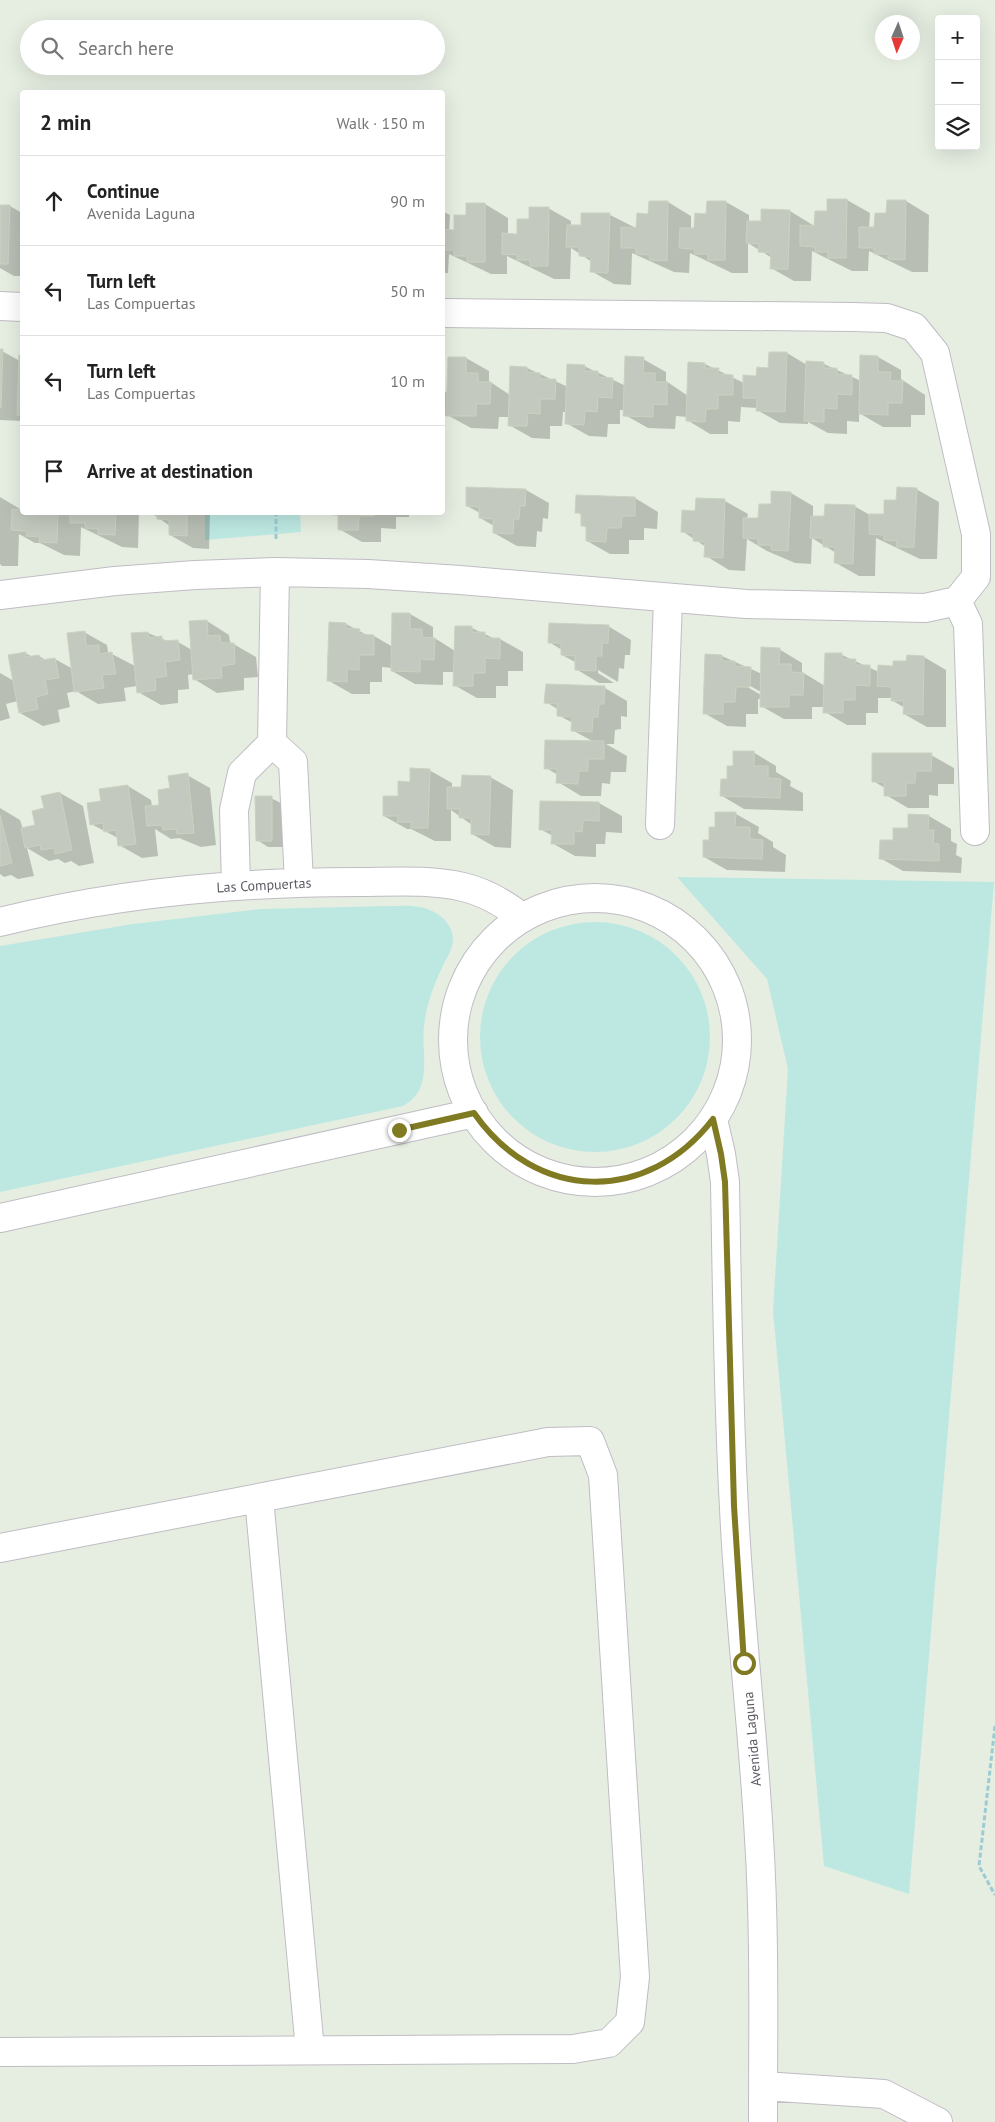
<!DOCTYPE html>
<meta charset="utf-8">
<style>
:root{--surface:#fff;--page:#f6f6f6;--text:#222;--muted:#767676;--line:#e0e0e0}
body{margin:0;font-family:"PT Sans",sans-serif;background:var(--page);color:var(--text)}
.controls{position:absolute;right:15px;top:15px;display:grid;overflow:hidden;border-radius:5px;box-shadow:0 5px 20px #0002}
.controls button{width:45px;height:45px;display:grid;place-items:center;padding:0;border:0;border-bottom:1px solid var(--line);background:var(--surface);color:var(--text);font:25px sans-serif}
.compass{position:absolute;left:875px;top:15px;width:45px;height:45px;border-radius:50%;background:var(--surface);box-shadow:0 5px 20px #0002;rotate:183deg}
.stop{position:absolute;width:15px;height:15px;margin:-11px;border:4px solid #807b22;border-radius:50%;background:#fff}
.stop.end{background:#807b22;border-color:#fff;box-shadow:0 1px 5px #0008}
.list{margin:0;padding:0;list-style:none}
h2{display:flex;justify-content:space-between;align-items:center;height:65px;margin:0;padding:0 20px;font-size:21px}
h2 small{font-size:16px;font-weight:400;color:var(--muted)}
.list li{display:grid;grid-template-columns:32px 1fr auto;gap:15px;align-items:center;box-sizing:border-box;height:90px;padding:0 20px;border-top:1px solid var(--line)}
.list b{display:block;font-size:19px;white-space:nowrap}
.list p{margin:0;font-size:16px;white-space:nowrap;color:var(--muted)}
.list em{font-size:16px;font-style:normal;color:var(--muted)}
.icon{flex:none;width:28px;height:28px;fill:none;stroke:currentColor;stroke-width:2;stroke-linecap:round;stroke-linejoin:round}
.map{position:relative;flex:none;width:995px;height:2122px;overflow:hidden}
.search{position:absolute;background:var(--surface);box-shadow:0 5px 20px #0002;left:20px;top:20px;width:425px;height:55px;display:flex;align-items:center;gap:12px;box-sizing:border-box;padding:0 18px;border-radius:28px;color:var(--muted);font-size:19px}
.panel{position:absolute;background:var(--surface);box-shadow:0 5px 20px #0002;left:20px;top:90px;width:425px;height:425px;border-radius:5px}
.map>svg:first-child{display:block}
.green{fill:#bde8e2}
.shadow{fill:#0003;fill-rule:evenodd}
.building{fill:#c3c9bf;stroke:#c9d3c0}
.lines{fill:none;stroke-linecap:round;stroke-linejoin:round}
.minor-casing{stroke:#c0bcc4;stroke-width:30}
.path{stroke:#9bccd3;stroke-width:3;stroke-dasharray:5 2.5;stroke-linecap:butt}
.minor{stroke:#fff;stroke-width:28}
.route{stroke:#807b22;stroke-width:6}
.labels{text-anchor:middle;dominant-baseline:central;stroke-width:4;stroke-linejoin:round;paint-order:stroke}
.street-label{font-size:14px;fill:#5e5a64;stroke:#fff}
</style>
<div class="map">
<svg width="995" height="2122" viewBox="0 0 995 2122">
<rect width="100%" height="100%" fill="#e6eee2"/>
<path class="green" d="M205 513H300L301 532 205 540Z
M677 877 994 882 909 1894 824 1866 773 1311 788 1069 767 979Z
M389 906C399 906 409 905 419 907 437 909 458 926 452 946 450 954 444 962 441 970 433 987 426 1007 424 1026 421 1056 434 1089 403 1106L0 1192V946L133 924 261 909Z
M480 1037a115 115 0 1 1 230 0a115 115 0 1 1-230 0Z"/>
<path class="shadow" d="M847 200 870 213 869 228 876 229 888 214V201H906L929 215 928 272H912L869 251 868 271H852L812 251 811 281H794L771 268 772 258 748 243V273H732L690 253 689 273 674 272 632 253 631 285 614 284 591 271 592 262 571 248 570 279H554L507 256V274H491L449 254 448 273H442V211L450 215 449 231H455L467 217V204H485L508 218V235H518L530 221 548 208 571 221V226L582 227V214L610 215 638 229 650 215V202H668L691 216V229H696L707 215 726 202 749 215V222L762 223 790 211 816 227 828 213Z
M0 206H10L22 213V276H14L0 268Z
M0 350 20 361V357H22V421L0 420Z
M787 353 807 365 824 364 861 381V357H878L901 370V379L925 395V415H911V427H883L859 413V422L847 421V434L828 433 808 422V424L780 423 757 410V408L741 407 740 422 728 421V434H710L687 420V417L676 416 675 429 648 428 625 415V410H620V424H608L607 437 589 436 566 423 567 412H563L562 426H550V439L532 438 509 425V417H499L498 429 471 428 449 416H442V390L448 393 466 358 489 371V381L510 395 527 368 568 387 584 366 626 386 643 359 666 372V381L688 396 689 363 705 364 744 383 770 369Z
M916 489 939 502 937 559H920L876 538 875 576H859L836 563V553L812 538 811 564 795 563 767 551 747 539 745 571 729 570 706 556V547L682 531 696 512 725 501 748 514 747 519 760 520 772 506 791 493 813 506V517H826L854 506 870 515H885L897 501Z
M526 490 549 503 548 519 543 518 542 532 537 531 536 547 517 546 494 533V526L480 518V513L467 506Z
M0 497 20 509 22 512H139L138 548 122 547 81 527 80 556 64 555 40 543H35L19 534 18 566H2L0 564Z
M635 498 658 512 657 529 644 528V540H629V554H610L587 541V528L582 525V515L577 512Z
M150 512H210L209 549 193 548 170 535V526Z
M334 512H409V517H396V529L381 528V542H362L339 529V517Z
M393 614H410L433 627V637L455 651 472 628 495 639H500L523 652V671H508V686H496V698H477L454 685 455 672H443V685L415 684 392 671V668L382 667V682H370V694H352L329 681 346 624 369 636H374L393 647Z
M207 621 229 635 230 642 256 657 258 677 244 678V690L217 693 194 679V674L188 675 189 689 178 690V703L161 705 138 692 137 686 124 688 126 701 98 704 76 691 67 693 70 707 58 710 60 722 43 726 20 713 18 701 6 704 10 718 0 721V673L14 681 25 653 33 657 39 656 46 660 55 659 73 669 84 632 107 645 108 652 135 666 148 633 170 642H178L192 650Z
M608 626 631 640 630 655H625L624 669 619 668 618 682 598 670V673L614 683H599L576 669 577 663 562 655V650L549 642Z
M779 649 802 663V672L825 686 842 655 879 672 924 657 946 670V727H927L904 714 905 708 893 701V698H878V713H866V725H847L825 712V707H812V719H784L761 706V699H758V714H746V727L727 726 704 713 722 656 762 674ZM745 683 761 692V695L744 685Z
M605 688 627 701V717L621 716V729L615 730 614 744H606L627 756 626 772H611L610 784 602 783 601 796H581L558 782V775L546 768 594 742 572 730 573 723 558 715 559 710 546 702Z
M753 752 776 766V772L791 781 790 786 803 793V811L744 809 722 796 728 780Z
M931 755 954 768V784H938V796L929 795V808H908L886 795 885 788 873 781Z
M429 770 452 783V788H462L490 777 513 790 511 848 495 847 472 834V825L451 810V841H435L411 829H407L384 816 411 783Z
M187 775 210 788 216 845 201 847 179 838 171 839 155 829 158 856 142 858 119 845 118 838 91 824 102 802 101 790 128 786 151 800 152 807 160 806 171 790Z
M60 793 83 806 94 863 79 866 71 861 65 863 58 859 49 861 27 848 34 876 18 879 11 875 4 877 0 874V808L20 820 23 829 36 826 45 809Z
M271 798 283 804V847H268L257 840Z
M599 803 622 816V833L606 832 605 844H596V857L575 856 552 843 553 836 540 829Z
M736 814 759 827 758 833 773 842V847L786 855 785 872 727 870 704 857 716 829Z
M929 816 951 829V841L957 844 956 855 962 858 961 873 903 871 880 858 894 841Z"/>
<path class="building" d="M827 199H847L846 258H828V252H815V247L800 246V225L814 226 815 211H827Z
M887 200H906L905 260 888 259V254H874V248H859V227H874L875 213H886Z
M649 201H668L667 261 650 260 649 255 636 254V248H621V227L636 228 637 213 648 214Z
M707 201H726L725 260H708V254H695L694 249 679 248 680 228H694L695 213 706 214Z
M466 203H485V262H467V256H454V250H442V229L454 230V215H466Z
M0 205H10L8 264H0Z
M529 207H549L548 266H530V260H517V255L502 254V233L517 234V219H529Z
M761 209 790 210 788 269H770L771 253 758 252 759 244 746 243 747 221H761Z
M581 213H610L608 273 590 272 591 257 579 256V247H566L567 225H581Z
M21 220H22V241H20Z
M0 349H3L1 408H0Z
M769 352H787L785 412 756 411 757 398H743V375L756 376 757 367 768 368Z
M19 355 22 356V415H17Z
M860 355 878 356V372H891L890 381H903L902 403H888V415L859 414Z
M625 356 644 357 643 373H655V382H667V405L653 404V417L623 416Z
M448 357H466V373H478V382H491L490 404H476V416H446Z
M806 361 824 362V368H837V374L852 375V395L837 394V409L824 408V422L804 421Z
M688 362 705 363V368H719L718 374 733 375V395H718V409H706L705 422 686 421Z
M567 364 585 365 584 371H598V377L613 378 612 398 598 397 597 412 585 411 584 425 565 424Z
M510 366 527 367V372L540 373V379H556L555 399H540V414L528 413 527 426H508Z
M466 487 526 489 525 506H520L519 519H514L513 534 493 533V519L479 518V507L466 506Z
M897 487 917 488 914 547H896L897 541 884 540V535L869 534V514H884V500H896Z
M771 491 791 492 788 551 771 550V545H758V539L743 538V518H758L759 504H771Z
M576 495 635 497V516H622L621 528H607L606 542 586 541V526H581V513H575Z
M696 498 725 499 723 558 704 557 705 542 693 541V533L681 532 682 510 695 511Z
M825 504 855 505 853 564 834 563 835 547H823V538H810L811 516H824Z
M12 509 22 510V512H58L57 543 39 542 40 537 26 536 27 531 11 530Z
M70 512H116L115 535 98 534V529L85 528V523H70Z
M157 512H187V536L169 535V520L157 519Z
M332 512H374V516H359L358 530H338V515H332Z
M392 613H410V629H422V637L435 638 434 660 420 659V672L391 671Z
M207 620 208 636 220 635 221 643H234L235 664 221 666 222 678 193 680 189 621Z
M329 622 346 623V628L360 629 359 634 374 635V655H359V670L347 669V682L327 681Z
M549 623 609 625 608 643H602V656H596V671L575 670V656L561 655V643H548Z
M455 626H472V632H485V638H500V659L485 658V673H473V686H453Z
M85 631 86 646 99 645V654L112 652 116 674 102 675 104 688 74 692 67 633Z
M148 632 149 638 162 636V641L178 640 180 660 165 662 167 676 155 678 156 690 137 693 131 633Z
M761 647 780 648 779 664H791V672L804 673 803 695H789V707H760Z
M26 652V657L39 655 41 660 55 658 59 678 45 680 48 694 36 697 38 709 19 713 8 655Z
M825 653H842V659H856L855 665H870V686L855 685V700H843V713H823Z
M705 654 722 655V661H735V666L751 667 750 687H736L735 702H723V714H703Z
M907 655 924 656 923 715 903 714 904 701H891L892 687 877 686 878 665 893 666V661H906Z
M546 684 605 686 604 704H599L598 717H593L592 732 571 731 572 717 557 716V704L544 703Z
M545 740 604 741V759H588V771H579L578 784 556 783 557 769H544Z
M733 751H754V766H768V778L781 779 780 798 720 796 721 779H727V766H733Z
M872 753H932L931 771H916L915 783H906V796H884V782H872Z
M410 768 430 769 428 828H411V822H397L398 816H383V796H398V781L410 782Z
M188 773 194 833 177 834 176 829 163 830 162 825 147 826 145 806 159 805 158 790 170 788 168 776Z
M462 775 491 776 489 835 471 834V818H459L460 809H447V787H461Z
M128 785 136 844 118 846 116 830 104 832 103 823 90 825 87 803 101 801 99 789Z
M60 792 72 850 55 854 54 848 41 850 40 845 25 848 21 828 35 825 32 811 44 808 41 796Z
M255 796H272V841H256Z
M540 801 599 802V821L583 820 582 832 574 831V844H551L552 830H539Z
M715 812H736L735 827H750V839L763 840 762 859 703 857V840H709V827H715Z
M908 814 929 815 928 830H934L933 843 939 844V861L879 859 880 840H893V828H908Z
M0 815 12 863 0 866Z"/>
<g class="lines">
<defs>
<path id="minor" d="M0 306 22 307
M0 595 115 581 195 575 275 572 368 574 460 580 746 604 925 608 957 601 976 577V534L935 353 914 327 887 318 852 317 442 313
M957 601 968 624 975 831
M272 743 293 762 299 882
M660 825 668 599
M236 886 234 810 242 773 272 743 275 572
M453 1040a142 142 0 1 1 284 0a142 142 0 1 1-284 0Z
M0 922C116 893 238 882 357 882 392 882 429 879 463 887 485 892 505 904 523 918
M713 1119 721 1154 725 1182C727 1291 728 1400 734 1508 739 1619 753 1728 759 1838 765 1933 763 2027 763 2122
M0 1218 474 1113
M259 1498 310 2050
M0 1548 548 1442 590 1441 603 1475 635 1977 630 2022 609 2043 573 2049 0 2052
M763 2086 884 2094 938 2122"/>
</defs>
<use href="#minor" class="minor-casing"/>
<path class="path" d="M276 539V512
M995 1726 979 1866 995 1895"/>
<use href="#minor" class="minor"/>
</g>
<g class="lines">
<path class="route" d="M399 1130 474 1113C536 1202 647 1205 713 1119L721 1154 725 1182 734 1506 744 1663"/>
</g>
<g class="labels">
<g class="street-label">
<text transform="translate(264 885) rotate(-3)">Las Compuertas</text>
<text transform="translate(752 1739) rotate(-95)">Avenida Laguna</text>
</g>
</g>
</svg>
<div class="controls">
<button>+</button>
<button>−</button>
<button><svg class="icon" aria-label="layers" viewBox="0 0 24 24"><path d="M12 4l9 5-9 5-9-5zM3 14l9 5 9-5"/></svg></button>
</div>
<svg class="compass" viewBox="-18 -18 36 36"><path d="M0-13l5 13h-10z" fill="#e53935"/><path d="M0 13l5-13h-10z" fill="#767676"/></svg>
<div class="stop" style="left:744px;top:1663px"></div>
<div class="stop end" style="left:399px;top:1130px"></div>
<div class="search"><svg class="icon" aria-label="search" viewBox="0 0 24 24"><circle cx="10" cy="10" r="6"/><path d="M15 15l6 6"/></svg>Search here</div>
<section class="panel">
<h2>2 min<small>Walk · 150 m</small></h2>
<ul class="list">
<li><svg class="icon" aria-label="ahead" viewBox="0 0 24 24"><path d="M12 20V5M6 11l6-6 6 6"/></svg><div><b>Continue</b><p>Avenida Laguna</p></div><em>90 m</em></li>
<li><svg class="icon" aria-label="left" viewBox="0 0 24 24"><path d="M17 20v-9H6M10 6l-5 5 5 5"/></svg><div><b>Turn left</b><p>Las Compuertas</p></div><em>50 m</em></li>
<li><svg class="icon" aria-label="left" viewBox="0 0 24 24"><path d="M17 20v-9H6M10 6l-5 5 5 5"/></svg><div><b>Turn left</b><p>Las Compuertas</p></div><em>10 m</em></li>
<li><svg class="icon" aria-label="arrive" viewBox="0 0 24 24"><path d="M6 21V4h12l-3 4 3 4H6"/></svg><div><b>Arrive at destination</b></div></li>
</ul>
</section>
</div>
